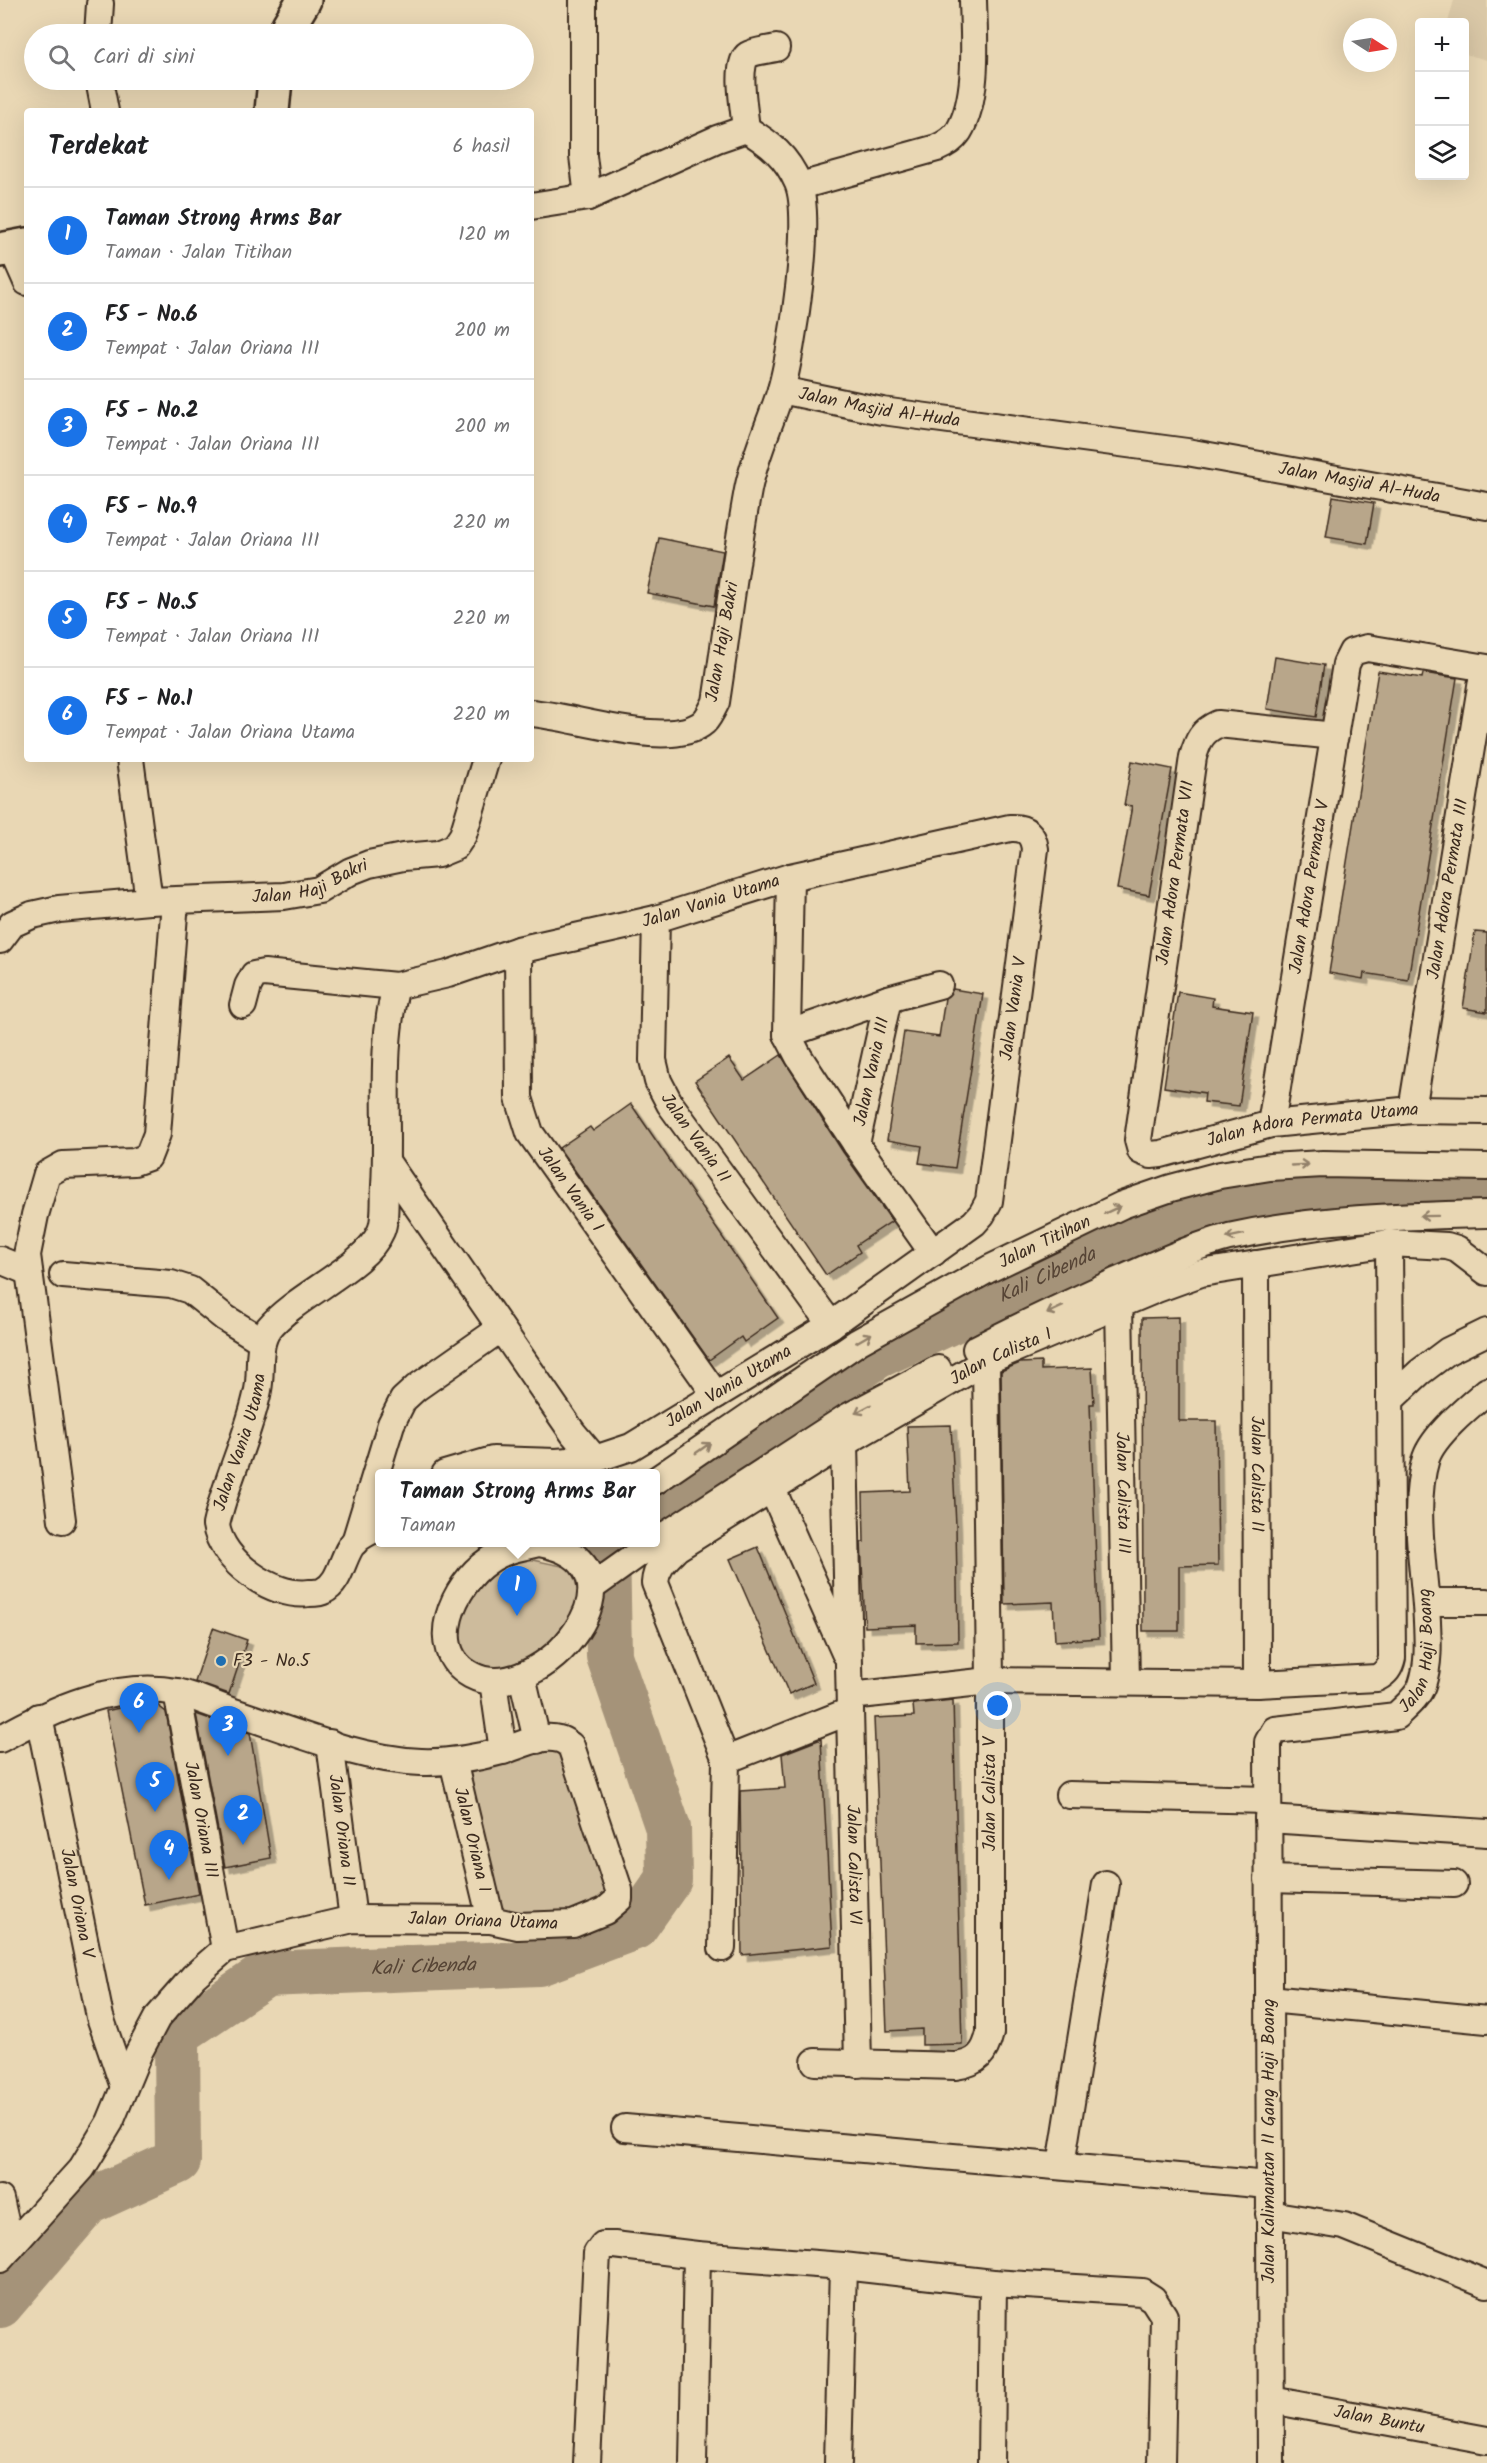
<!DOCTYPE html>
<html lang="id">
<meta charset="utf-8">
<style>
:root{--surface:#fff;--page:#f2f2f2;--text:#202124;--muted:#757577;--line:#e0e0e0;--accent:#1a73e8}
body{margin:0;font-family:Kalam,sans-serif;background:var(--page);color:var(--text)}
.controls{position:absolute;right:18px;top:18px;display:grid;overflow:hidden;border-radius:6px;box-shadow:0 6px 24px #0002}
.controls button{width:54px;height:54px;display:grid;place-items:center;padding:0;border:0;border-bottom:2px solid var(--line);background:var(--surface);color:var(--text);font:30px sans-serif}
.compass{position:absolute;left:1343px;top:18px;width:54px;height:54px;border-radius:50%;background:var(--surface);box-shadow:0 6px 24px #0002;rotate:102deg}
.you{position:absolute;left:998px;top:1706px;width:21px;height:21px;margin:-15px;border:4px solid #fff;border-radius:50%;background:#1a73e8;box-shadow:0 0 0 9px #1a73e833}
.badge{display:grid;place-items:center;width:39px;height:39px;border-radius:50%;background:var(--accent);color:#fff;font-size:20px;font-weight:700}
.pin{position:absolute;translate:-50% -50px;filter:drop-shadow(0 2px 3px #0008)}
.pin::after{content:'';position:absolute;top:32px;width:21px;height:18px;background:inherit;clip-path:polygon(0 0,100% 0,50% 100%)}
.popup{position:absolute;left:375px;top:1469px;width:285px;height:78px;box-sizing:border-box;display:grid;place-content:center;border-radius:6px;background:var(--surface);filter:drop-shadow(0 2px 4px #0005);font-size:20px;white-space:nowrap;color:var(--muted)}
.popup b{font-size:22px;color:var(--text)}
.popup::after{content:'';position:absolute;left:50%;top:100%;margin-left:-12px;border:12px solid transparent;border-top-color:var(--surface)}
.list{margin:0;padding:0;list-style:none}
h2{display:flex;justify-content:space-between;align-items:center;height:78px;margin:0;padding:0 24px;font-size:26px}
h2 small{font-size:20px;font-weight:400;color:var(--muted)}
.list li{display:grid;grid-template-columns:39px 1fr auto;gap:18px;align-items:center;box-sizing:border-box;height:96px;padding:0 24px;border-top:2px solid var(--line)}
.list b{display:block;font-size:22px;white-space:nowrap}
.list p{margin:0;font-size:20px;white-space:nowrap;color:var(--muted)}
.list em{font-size:20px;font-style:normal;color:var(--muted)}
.icon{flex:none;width:33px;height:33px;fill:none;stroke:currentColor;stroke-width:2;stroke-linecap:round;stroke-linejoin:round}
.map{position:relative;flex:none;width:1487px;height:2463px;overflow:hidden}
.search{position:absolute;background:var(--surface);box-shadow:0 6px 24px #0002;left:24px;top:24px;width:510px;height:66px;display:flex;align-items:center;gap:15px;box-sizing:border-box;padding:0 21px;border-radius:33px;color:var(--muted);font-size:22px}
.panel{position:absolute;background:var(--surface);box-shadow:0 6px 24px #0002;left:24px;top:108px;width:510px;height:654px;border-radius:6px}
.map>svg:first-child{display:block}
.built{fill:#dac8a7}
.green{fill:#cdbb9c;stroke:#84725d;stroke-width:1.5}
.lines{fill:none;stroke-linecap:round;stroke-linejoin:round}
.river{stroke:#a59379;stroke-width:46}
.building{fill:#b8a68a;stroke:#3b2a1e;stroke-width:1.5;filter:url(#shadow)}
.street-casing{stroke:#3b2a1e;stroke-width:30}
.secondary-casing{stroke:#3b2a1e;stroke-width:38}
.street{stroke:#e9d7b4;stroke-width:26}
.secondary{stroke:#e9d7b4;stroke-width:33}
.oneway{stroke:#928069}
.poi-dot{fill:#1f6fb2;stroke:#e9d7b4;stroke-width:2}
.labels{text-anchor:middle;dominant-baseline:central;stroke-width:4.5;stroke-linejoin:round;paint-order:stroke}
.street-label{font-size:18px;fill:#3b2a1e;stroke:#e9d7b4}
.poi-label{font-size:18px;fill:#3b2a1e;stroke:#e9d7b4;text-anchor:start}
.water-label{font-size:20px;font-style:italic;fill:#564435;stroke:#e9d7b4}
</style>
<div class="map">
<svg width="1487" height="2463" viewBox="0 0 1487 2463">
<defs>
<filter id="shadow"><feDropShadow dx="5.5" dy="5.5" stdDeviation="0" flood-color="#0004"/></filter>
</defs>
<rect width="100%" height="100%" fill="#e9d7b4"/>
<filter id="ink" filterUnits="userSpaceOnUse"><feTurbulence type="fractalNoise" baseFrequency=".0167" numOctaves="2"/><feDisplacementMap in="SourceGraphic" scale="12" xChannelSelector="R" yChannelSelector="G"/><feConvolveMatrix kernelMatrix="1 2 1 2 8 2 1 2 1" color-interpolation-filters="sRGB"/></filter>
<g filter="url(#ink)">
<path class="built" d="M1454 0H1487V60L1465 54 1464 22H1448Z"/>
<path class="green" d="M500 1553 586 1571 587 1613 522 1676 457 1663 456 1597Z
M557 1744 616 1898 571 1920 494 1916 459 1764Z"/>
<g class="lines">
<g class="river">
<path id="s1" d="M655 1506 877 1356 1184 1212 1317 1185 1487 1191"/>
<path id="s2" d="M0 2305 88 2202 178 2161 177 2034 266 1974 539 1963 635 1927 669 1879 668 1828 609 1656 607 1542"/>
</g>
</g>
<path class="building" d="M1333 496 1374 503 1367 544 1326 537Z
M659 538 723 551 714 606 647 593Z
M1275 657 1324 665 1316 717 1267 709Z
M1378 671 1422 678 1423 673 1457 678 1408 980 1364 973 1363 979 1329 973Z
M1132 761 1172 769 1149 895 1117 889 1132 806 1124 805Z
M1475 932 1487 933V1012L1463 1008Z
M953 989 983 994 955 1168 919 1163 922 1146 887 1140 904 1032 939 1037 945 998Z
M1178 992 1213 998 1212 1006 1253 1012 1239 1106 1204 1102 1205 1093 1164 1087Z
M781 1055 843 1152 892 1221 856 1245 860 1252 826 1275 695 1081 729 1058 744 1080Z
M631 1104 778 1318 744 1342 741 1337 709 1360 559 1148 590 1127 593 1131Z
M1179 1317V1421H1216L1218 1565 1179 1566V1631H1143L1142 1318Z
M1041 1362V1370L1092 1368 1094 1404H1090L1099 1638 1055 1641 1053 1602 1004 1604 1001 1371 1020 1363Z
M951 1425 956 1525 958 1642 916 1643V1625L865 1627 861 1542H864L863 1493 910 1491 907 1426Z
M758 1547 814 1683 789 1694 730 1559Z
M213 1628 247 1640 229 1694 195 1682Z
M953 1700 962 2044 922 2045V2029L887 2031 874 1718 914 1716 913 1704Z
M132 1705H157L166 1712 199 1894 145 1905 106 1711Z
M196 1714 250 1733 271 1858 225 1867Z
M821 1739 832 1946 742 1955 740 1791 785 1788 782 1754Z"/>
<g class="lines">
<defs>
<g id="street">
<path d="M583 0V156L588 197"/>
<path d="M98 34 100 4"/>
<path d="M99 80 105 111"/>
<path d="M746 129C745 115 735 63 748 55 754 51 768 50 776 48"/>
<path d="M800 186 937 148C946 144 953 140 959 131 979 97 974 39 973 0"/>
<path d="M531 206 588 197 717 139 746 129C770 143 787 157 798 183 813 218 792 352 781 390 770 425 755 454 748 490 735 560 727 631 716 702 713 708 709 717 704 722 671 751 574 716 531 713"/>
<path d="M12 248 27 282"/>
<path id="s3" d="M781 390 882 411 1187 452 1487 506"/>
<path id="s4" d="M1335 736 1218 724C1202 731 1198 740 1193 757L1138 1140 1141 1151 1151 1155 1161 1154 1271 1124 1412 1110 1487 1111"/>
<path d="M130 759 149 901"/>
<path d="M790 877 787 1034 799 1057 856 1144 933 1253"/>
<path id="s5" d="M656 919 653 1060 658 1081 670 1104 831 1325"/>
<path id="s6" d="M0 940 12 924 32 915 59 909 149 901 284 896 319 890 351 871 369 864 403 857 438 854 455 847 463 835 486 759"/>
<path id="s7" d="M518 950 519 1098 530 1133 716 1395"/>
<path d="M243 1005 248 986 254 975 264 973 396 986"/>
<path d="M787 1034 888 999 939 985"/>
<path id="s8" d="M1412 1110 1484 668"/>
<path id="s9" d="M1271 1124 1346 664 1352 652 1367 648 1487 668"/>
<path id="s10" d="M856 1144 888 999"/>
<path d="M386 1161 573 1433 595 1459"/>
<path d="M0 1260 29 1272"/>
<path id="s11" d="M1256 1264 1257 1684"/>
<path d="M63 1275 171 1284 190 1290 225 1318 262 1341"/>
<path id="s12" d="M1119 1304 1126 1682"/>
<path d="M976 1349C1021 1325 1068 1304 1115 1282 1152 1266 1190 1247 1229 1237 1314 1218 1401 1216 1487 1214"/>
<path d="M1390 1400 1420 1372 1448 1351 1487 1332"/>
<path id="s13" d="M844 1443 858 2064"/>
<path id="s14" d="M655 1481 858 1342 989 1269 1122 1205 1171 1188 1220 1175 1270 1167 1323 1164 1487 1167"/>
<path d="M772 1489 845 1653"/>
<path d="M62 1520 27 1255 35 1215 47 1174 63 1165 134 1162 148 1157 157 1134 175 901"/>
<path id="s15" d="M379 1526C372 1531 361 1535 355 1541 342 1554 342 1582 323 1591 320 1593 313 1593 309 1593 273 1598 221 1561 216 1525 226 1479 249 1436 258 1390 262 1371 256 1344 269 1328 296 1295 366 1267 381 1231 386 1219 384 1199 385 1186 389 1119 379 1051 396 986L448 974 518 950 656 919 790 877 1010 828C1026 827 1033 834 1035 849L989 1201 982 1214 974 1223 831 1325 631 1447 595 1459 556 1462 493 1460 445 1474"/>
<path d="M355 1542 391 1424 403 1400 416 1388 500 1329"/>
<path d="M655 1542 846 1418 938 1369"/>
<path d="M539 1543C661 1564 540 1712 471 1675 424 1649 454 1584 488 1561 503 1550 520 1547 539 1543Z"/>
<path d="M592 1587 655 1542"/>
<path d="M1426 1602H1487"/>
<path d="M522 1676 537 1740"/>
<path d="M493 1681 503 1751"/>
<path id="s16" d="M177 1692 225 1949"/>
<path d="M850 1696 990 1681 1257 1684 1377 1678C1386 1673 1390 1668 1392 1658L1389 1243"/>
<path id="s17" d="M39 1717 100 2017 124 2087"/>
<path d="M0 1739C53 1709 114 1681 177 1692 194 1696 212 1704 228 1710 290 1730 356 1759 421 1762 448 1763 476 1758 502 1751 520 1746 540 1734 559 1739 564 1740 567 1743 571 1746L619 1890V1899L605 1911 573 1924 518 1926 491 1920 353 1919 225 1949 194 1976 157 2018 139 2052 110 2122 82 2168 0 2259"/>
<path id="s18" d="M330 1743 353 1919"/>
<path d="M726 1760 850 1711"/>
<path id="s19" d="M453 1761 491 1920"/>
<path d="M1069 1795 1267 1800"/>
<path d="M1268 1819 1487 1833"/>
<path d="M1268 1879 1454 1884"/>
<path id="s20" d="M722 1948 726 1760 655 1583C656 1567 666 1559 677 1548L844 1443 986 1361 1157 1289 1201 1273 1389 1243 1447 1246 1457 1249 1487 1272"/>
<path d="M1269 1999 1487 2020"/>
<path d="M815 2062 956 2066C977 2063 985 2054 990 2033V1681L986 1361"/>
<path d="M625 2128 1269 2185"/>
<path d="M1061 2165 1106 1884"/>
<path d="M0 2199 11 2247"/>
<path d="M1269 2214 1344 2226 1487 2284"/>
<path id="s21" d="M1271 2400 1487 2440"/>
<path d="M587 2463 597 2253 603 2245H614L697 2255 843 2266 993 2283 1142 2292 1153 2299 1164 2316 1161 2463"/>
<path d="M693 2463 697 2255"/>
<path d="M838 2463 843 2266"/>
<path d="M991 2463 993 2283"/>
<path id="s22" d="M1271 2463 1268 1742 1275 1730 1396 1716C1405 1707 1418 1697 1422 1685 1429 1664 1428 1643 1427 1622 1425 1571 1411 1507 1426 1458 1434 1435 1468 1407 1487 1391"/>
</g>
<path id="secondary" d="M285 34 289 25 304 0
M272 111 275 80
M0 250 27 245"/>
</defs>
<use href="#street" class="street-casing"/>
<use href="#secondary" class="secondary-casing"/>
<use href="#street" class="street"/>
<use href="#secondary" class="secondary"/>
</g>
<defs><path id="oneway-shaft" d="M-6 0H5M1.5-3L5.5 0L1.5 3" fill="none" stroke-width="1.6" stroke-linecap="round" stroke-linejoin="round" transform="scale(1.5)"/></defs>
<g class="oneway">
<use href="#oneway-shaft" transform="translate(1300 1165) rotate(-3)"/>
<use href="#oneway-shaft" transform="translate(1112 1210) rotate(-25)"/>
<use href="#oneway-shaft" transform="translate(1429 1216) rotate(179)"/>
<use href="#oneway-shaft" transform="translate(1235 1236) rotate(168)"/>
<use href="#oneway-shaft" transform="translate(1055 1310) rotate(155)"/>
<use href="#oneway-shaft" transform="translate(864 1338) rotate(-30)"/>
<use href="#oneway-shaft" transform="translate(863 1409) rotate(152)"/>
<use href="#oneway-shaft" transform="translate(703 1448) rotate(-35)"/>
</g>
</g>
<circle class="poi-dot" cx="221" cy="1661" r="6"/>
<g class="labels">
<g class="street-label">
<text stroke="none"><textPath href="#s3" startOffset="100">Jalan Masjid Al-Huda</textPath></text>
<text stroke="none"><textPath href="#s3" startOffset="586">Jalan Masjid Al-Huda</textPath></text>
<text transform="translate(723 642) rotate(-80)">Jalan Haji Bakri</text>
<text transform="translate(1176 873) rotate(-82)">Jalan Adora Permata VII</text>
<text stroke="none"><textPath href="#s6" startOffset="324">Jalan Haji Bakri</textPath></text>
<text stroke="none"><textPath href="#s9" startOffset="240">Jalan Adora Permata V</textPath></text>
<text stroke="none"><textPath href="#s8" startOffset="224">Jalan Adora Permata III</textPath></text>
<text stroke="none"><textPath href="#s15" startOffset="1155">Jalan Vania Utama</textPath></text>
<text transform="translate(1014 1009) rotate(-82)">Jalan Vania V</text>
<text stroke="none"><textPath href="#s10" startOffset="74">Jalan Vania III</textPath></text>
<text stroke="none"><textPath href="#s4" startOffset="735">Jalan Adora Permata Utama</textPath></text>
<text stroke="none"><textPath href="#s5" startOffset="231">Jalan Vania II</textPath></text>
<text stroke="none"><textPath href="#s7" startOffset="254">Jalan Vania I</textPath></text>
<text stroke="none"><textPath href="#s14" startOffset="458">Jalan Titihan</textPath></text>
<text stroke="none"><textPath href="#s20" startOffset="798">Jalan Calista I</textPath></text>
<text transform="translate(729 1387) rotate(-31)">Jalan Vania Utama</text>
<text stroke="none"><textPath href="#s15" startOffset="314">Jalan Vania Utama</textPath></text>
<text stroke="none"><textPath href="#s11" startOffset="210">Jalan Calista II</textPath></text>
<text stroke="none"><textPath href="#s12" startOffset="189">Jalan Calista III</textPath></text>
<text stroke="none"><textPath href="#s22" startOffset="930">Jalan Haji Boang</textPath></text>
<text transform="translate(990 1794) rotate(-90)">Jalan Calista V</text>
<text stroke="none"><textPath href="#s16" startOffset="130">Jalan Oriana III</textPath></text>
<text stroke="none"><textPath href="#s18" startOffset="88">Jalan Oriana II</textPath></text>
<text stroke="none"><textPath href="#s19" startOffset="81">Jalan Oriana I</textPath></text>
<text stroke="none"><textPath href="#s13" startOffset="422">Jalan Calista VI</textPath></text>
<text stroke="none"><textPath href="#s17" startOffset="190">Jalan Oriana V</textPath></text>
<text transform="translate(483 1922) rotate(2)">Jalan Oriana Utama</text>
<text transform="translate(1269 2141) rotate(-90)">Jalan Kalimantan II Gang Haji Boang</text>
<text stroke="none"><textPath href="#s21" startOffset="110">Jalan Buntu</textPath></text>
</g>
<g class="poi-label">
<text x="233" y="1661">F3 - No.5</text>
</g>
<g class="water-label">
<text stroke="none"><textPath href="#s1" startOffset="456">Kali Cibenda</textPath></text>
<text stroke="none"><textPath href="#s2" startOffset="626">Kali Cibenda</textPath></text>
</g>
</g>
</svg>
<div class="controls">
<button>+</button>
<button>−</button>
<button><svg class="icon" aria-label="layers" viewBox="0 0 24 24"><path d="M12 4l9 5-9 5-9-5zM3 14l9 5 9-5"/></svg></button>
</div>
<svg class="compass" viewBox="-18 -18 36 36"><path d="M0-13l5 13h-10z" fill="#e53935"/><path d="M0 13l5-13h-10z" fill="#757577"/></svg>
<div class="you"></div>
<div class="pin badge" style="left:517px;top:1616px">1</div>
<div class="popup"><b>Taman Strong Arms Bar</b>Taman</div>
<div class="pin badge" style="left:243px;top:1845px">2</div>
<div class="pin badge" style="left:228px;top:1756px">3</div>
<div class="pin badge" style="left:169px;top:1880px">4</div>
<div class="pin badge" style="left:155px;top:1812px">5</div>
<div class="pin badge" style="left:139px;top:1733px">6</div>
<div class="search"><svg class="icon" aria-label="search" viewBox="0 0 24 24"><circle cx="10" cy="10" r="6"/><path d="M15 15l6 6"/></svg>Cari di sini</div>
<section class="panel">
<h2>Terdekat<small>6 hasil</small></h2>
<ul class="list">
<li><span class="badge">1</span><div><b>Taman Strong Arms Bar</b><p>Taman · Jalan Titihan</p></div><em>120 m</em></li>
<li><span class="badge">2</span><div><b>F5 - No.6</b><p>Tempat · Jalan Oriana III</p></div><em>200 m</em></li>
<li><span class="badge">3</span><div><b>F5 - No.2</b><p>Tempat · Jalan Oriana III</p></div><em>200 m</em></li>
<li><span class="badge">4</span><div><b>F5 - No.9</b><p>Tempat · Jalan Oriana III</p></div><em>220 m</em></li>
<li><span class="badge">5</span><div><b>F5 - No.5</b><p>Tempat · Jalan Oriana III</p></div><em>220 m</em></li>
<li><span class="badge">6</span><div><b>F5 - No.1</b><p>Tempat · Jalan Oriana Utama</p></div><em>220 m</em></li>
</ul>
</section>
</div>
